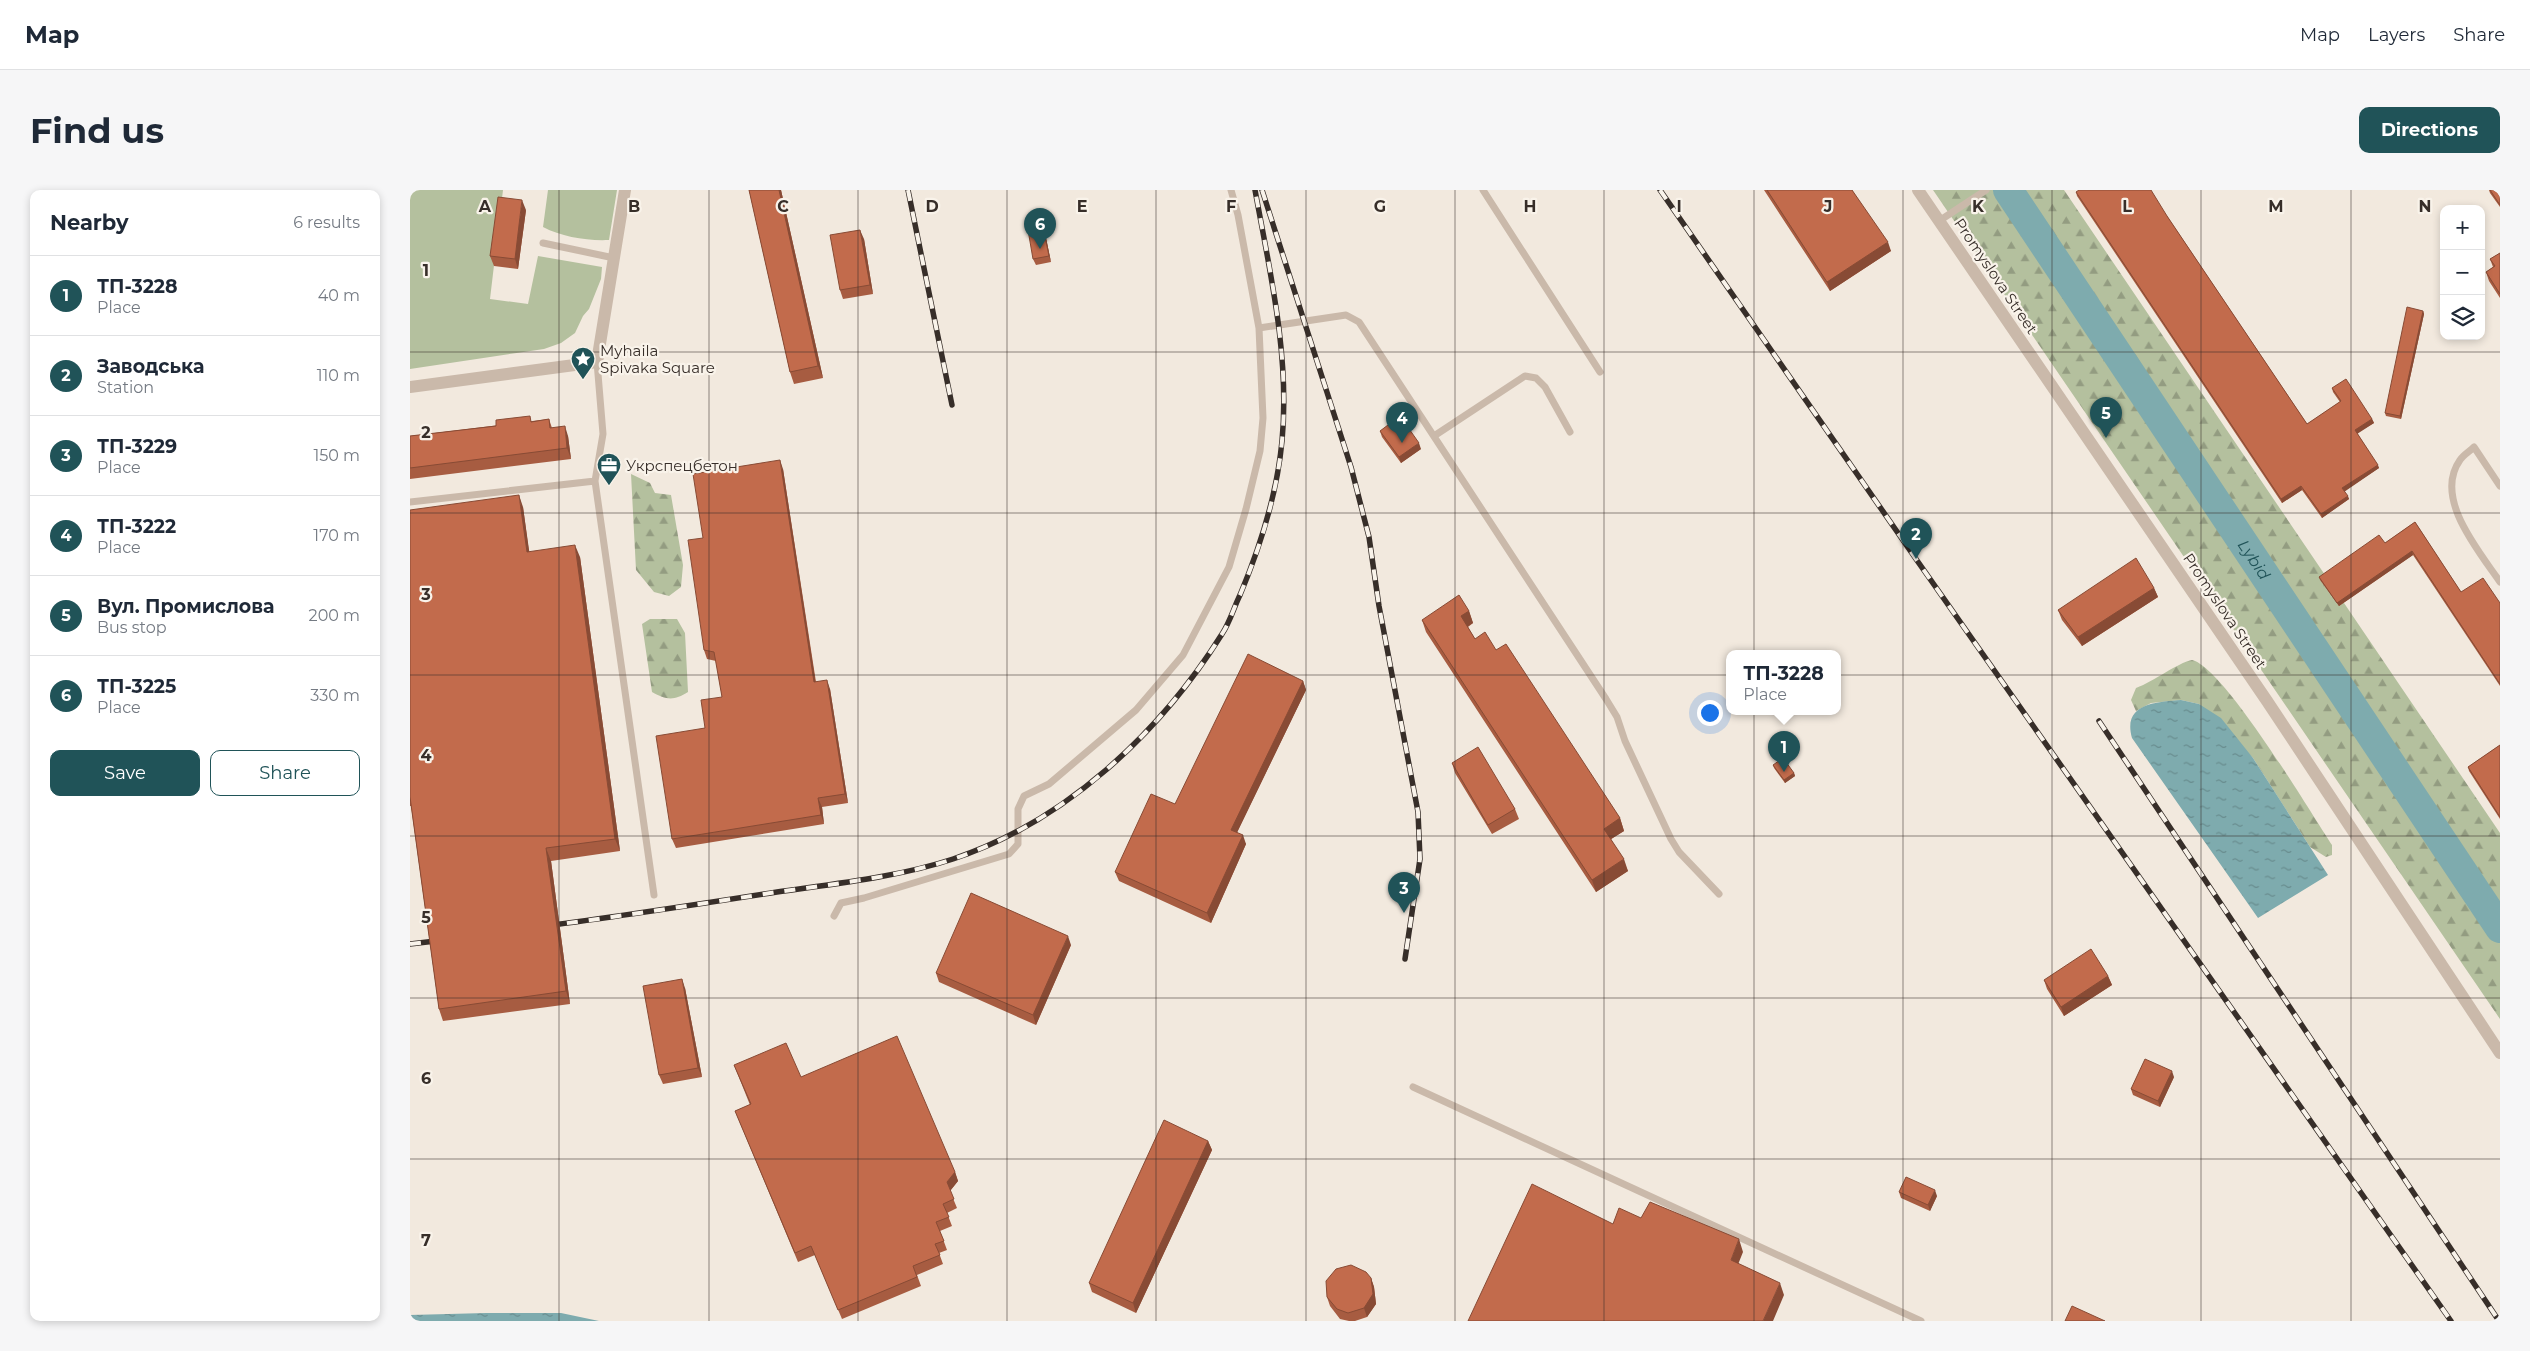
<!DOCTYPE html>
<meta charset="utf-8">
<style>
:root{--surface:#fff;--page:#f6f6f7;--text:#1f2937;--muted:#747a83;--line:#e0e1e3;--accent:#205358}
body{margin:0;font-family:Montserrat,sans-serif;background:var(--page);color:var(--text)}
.controls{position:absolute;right:15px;top:15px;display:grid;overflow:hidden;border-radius:10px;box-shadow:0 2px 8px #0003}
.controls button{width:45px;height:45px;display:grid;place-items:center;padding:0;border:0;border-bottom:1px solid var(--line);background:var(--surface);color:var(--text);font:25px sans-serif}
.you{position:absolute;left:1299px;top:522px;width:18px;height:18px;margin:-12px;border:4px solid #fff;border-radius:50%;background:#1a73e8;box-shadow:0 0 0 8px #1a73e833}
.badge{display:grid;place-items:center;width:32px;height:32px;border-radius:50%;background:var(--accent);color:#fff;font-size:16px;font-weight:700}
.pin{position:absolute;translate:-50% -41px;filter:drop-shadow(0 1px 2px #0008)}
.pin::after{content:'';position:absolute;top:26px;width:18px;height:15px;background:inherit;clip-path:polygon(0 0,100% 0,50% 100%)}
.popup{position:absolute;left:1316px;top:460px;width:115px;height:65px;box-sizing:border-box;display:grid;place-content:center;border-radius:10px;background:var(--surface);filter:drop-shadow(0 1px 4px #0005);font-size:16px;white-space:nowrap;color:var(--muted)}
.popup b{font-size:19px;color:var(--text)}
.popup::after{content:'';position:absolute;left:50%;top:100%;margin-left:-10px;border:10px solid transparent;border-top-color:var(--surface)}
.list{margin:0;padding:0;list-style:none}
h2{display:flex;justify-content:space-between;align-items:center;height:65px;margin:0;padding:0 20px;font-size:21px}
h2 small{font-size:16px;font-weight:400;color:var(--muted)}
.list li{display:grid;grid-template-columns:32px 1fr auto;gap:15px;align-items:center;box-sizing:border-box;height:80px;padding:0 20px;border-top:1px solid var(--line)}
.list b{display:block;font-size:19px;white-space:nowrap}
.list p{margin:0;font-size:16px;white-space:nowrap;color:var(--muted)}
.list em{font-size:16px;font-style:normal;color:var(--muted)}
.actions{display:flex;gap:10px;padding:15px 20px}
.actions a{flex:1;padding:11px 0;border:1px solid var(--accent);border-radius:10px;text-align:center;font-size:18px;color:var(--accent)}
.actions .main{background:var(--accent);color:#fff}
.icon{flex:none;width:28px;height:28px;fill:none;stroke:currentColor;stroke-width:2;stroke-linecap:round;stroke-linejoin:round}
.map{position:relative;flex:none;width:2090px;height:1131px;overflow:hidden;border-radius:10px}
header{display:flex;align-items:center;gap:30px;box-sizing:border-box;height:70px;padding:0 25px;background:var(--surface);border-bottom:1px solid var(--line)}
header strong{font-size:24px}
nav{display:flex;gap:28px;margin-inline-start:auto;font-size:18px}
.intro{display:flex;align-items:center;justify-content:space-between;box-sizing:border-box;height:120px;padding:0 30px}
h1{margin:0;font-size:35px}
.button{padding:12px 22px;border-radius:10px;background:var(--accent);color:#fff;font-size:18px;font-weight:700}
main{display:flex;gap:30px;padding:0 30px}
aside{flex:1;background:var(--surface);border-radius:10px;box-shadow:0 2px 8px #0003}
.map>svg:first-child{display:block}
.grass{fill:#b4c09e}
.forest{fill:url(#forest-firs)}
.water{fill:url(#water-ripples)}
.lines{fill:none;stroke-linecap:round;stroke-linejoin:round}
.river{stroke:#7eabae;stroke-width:30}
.service{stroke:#cab9aa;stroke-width:7}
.minor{stroke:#cab9aa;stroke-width:12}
.rail-casing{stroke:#372e29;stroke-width:5.5}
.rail{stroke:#f9f3ea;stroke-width:4;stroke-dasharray:11;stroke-linecap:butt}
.wall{fill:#a75c41}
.shaded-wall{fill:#884b35}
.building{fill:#c26b4c;stroke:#884b35}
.grid{fill:none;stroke:#372e29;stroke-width:1;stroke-opacity:0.55}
.labels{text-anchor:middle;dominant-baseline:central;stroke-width:4.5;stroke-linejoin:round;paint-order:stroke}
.street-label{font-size:15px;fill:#372e29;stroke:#f9f3ea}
.poi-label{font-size:15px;fill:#372e29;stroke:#f9f3ea;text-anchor:start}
.water-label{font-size:16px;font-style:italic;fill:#205358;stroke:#f9f3ea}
.grid-label{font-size:16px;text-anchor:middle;font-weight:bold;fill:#372e29;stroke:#f9f3ea;stroke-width:4.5;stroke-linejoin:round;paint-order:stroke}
</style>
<header>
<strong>Map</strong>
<nav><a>Map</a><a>Layers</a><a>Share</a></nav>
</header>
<div class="intro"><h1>Find us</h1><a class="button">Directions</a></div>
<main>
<aside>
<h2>Nearby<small>6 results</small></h2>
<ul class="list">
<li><span class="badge">1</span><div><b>ТП-3228</b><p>Place</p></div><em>40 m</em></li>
<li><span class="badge">2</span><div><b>Заводська</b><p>Station</p></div><em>110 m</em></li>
<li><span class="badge">3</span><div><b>ТП-3229</b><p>Place</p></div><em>150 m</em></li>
<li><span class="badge">4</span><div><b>ТП-3222</b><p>Place</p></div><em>170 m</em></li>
<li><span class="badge">5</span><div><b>Вул. Промислова</b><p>Bus stop</p></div><em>200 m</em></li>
<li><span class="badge">6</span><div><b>ТП-3225</b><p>Place</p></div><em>330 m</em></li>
</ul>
<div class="actions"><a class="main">Save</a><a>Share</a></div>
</aside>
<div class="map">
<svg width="2090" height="1131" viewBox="0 0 2090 1131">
<defs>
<pattern id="forest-firs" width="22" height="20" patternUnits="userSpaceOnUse" patternTransform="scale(1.25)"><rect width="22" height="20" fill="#b4c09e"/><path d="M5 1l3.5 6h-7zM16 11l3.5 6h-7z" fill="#939c81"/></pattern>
<pattern id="water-ripples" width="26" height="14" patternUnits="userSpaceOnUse" patternTransform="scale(1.25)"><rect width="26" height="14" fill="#7eabae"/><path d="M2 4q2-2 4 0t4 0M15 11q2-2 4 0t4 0" fill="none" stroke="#688c8e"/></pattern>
</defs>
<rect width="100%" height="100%" fill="#f2e9de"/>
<path class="grass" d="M0 0H93L80 109 118 114 128 66 192 77 191 89 179 119 173 126 165 143 151 153 134 159 0 179Z
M138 0H207L199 50C177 51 152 47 133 37Z"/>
<path class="forest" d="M1523 0H1654L2090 643V829Z
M221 284 240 293 245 303 261 305 273 375 271 397 259 406 244 402 226 380Z
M240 429H267L275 443 278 502C264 511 256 510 242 502L232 434Z
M1782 470C1814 477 1900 622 1922 655V665L1916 667 1900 657 1843 568 1789 514 1771 510 1741 513 1726 521 1721 510 1726 498C1745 491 1767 473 1782 470Z"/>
<path class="water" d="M1771 510 1789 514 1811 528 1843 568 1918 685 1848 728 1722 548C1712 513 1747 512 1771 510Z
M76 1123H151L189 1131H0V1125Z"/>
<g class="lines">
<path class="river" id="s1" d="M1598 0 2090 738"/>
<path class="service" d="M1073 0 1190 182
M1529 31 1576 0
M133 53 204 68
M849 138 936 125 949 132 1196 509 1207 527 1215 551 1261 649 1269 662 1309 704
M187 172 193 244 185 291 244 705
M1024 246 1115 186 1126 188 1135 197 1160 242
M2090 296 2064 257C2060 261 2053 265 2050 270 2023 308 2069 361 2090 392
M0 312 185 291
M424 726 431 713 454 708 599 664 608 654V619L614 606 639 594 726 520 773 465 819 377 836 319 850 261 853 228 849 138 828 25 821 0
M1003 897 1511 1131"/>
<path class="minor" d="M1508 0 1857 511 2090 863
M0 197 187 172 215 0"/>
<defs>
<path id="rail" d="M498 0 542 215
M852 0 941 277 959 347 969 416 1008 622 1010 669 995 769
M1250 0 1506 369 2041 1131
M1689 531 2089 1131
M135 736C213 726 290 714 367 702 423 694 489 687 543 669 655 632 750 543 812 444 820 432 824 417 830 405 851 355 867 304 872 251 880 167 860 82 845 0
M0 754 34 750"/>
</defs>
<use href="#rail" class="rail-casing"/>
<use href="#rail" class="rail"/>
</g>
<path class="wall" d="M339 0H371L413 188 384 194 380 182Z
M1354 0H1442L1481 61 1420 101Z
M2079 0H2090V17L2080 3Z
M1666 2 1757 26 1897 234 1930 212 1923 202 1922 198 1962 229 1964 233 1947 243 1969 278 1934 301 1939 309 1912 328 1892 300 1872 313 1667 6Z
M116 20 108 79 84 76 80 66Z
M633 37 635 43 641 72 626 75 623 69Z
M454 49 463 104 433 109 430 100Z
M2090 63V108L2079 91 2076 82 2083 77 2080 69Z
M2013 121 2014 124 1991 229 1976 226 1975 223Z
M139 229 142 238 158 246 161 269 0 289V246Z
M970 241 1011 259 991 273 972 247Z
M373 279 406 492 420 499 438 613 412 617 414 634 266 658 262 649 295 538 312 507 306 471 297 469 294 460 293 348Z
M113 317 119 362 170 367 210 661 141 671 160 814 33 831 29 819 1 616H0V320Z
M2005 332 2051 402 2090 413V496L2003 365 1929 416 1910 390 1909 387 1975 353Z
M1744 398 1748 407 1672 456 1652 430 1648 420Z
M1059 421 1063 433 1058 437 1065 449 1086 460 1210 628 1214 641 1201 649 1218 681 1186 702 1016 442 1012 430Z
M893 491 896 500 827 642 836 654 801 733 709 691 705 682 765 614Z
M2090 555V629L2059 581 2058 577Z
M1042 573 1105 619 1109 629 1082 644 1045 583Z
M1363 575 1384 583 1385 586 1375 593 1364 578Z
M661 755 626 835 529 792 526 783Z
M1698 786 1702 795 1654 826 1637 799 1634 790Z
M275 798 292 887 253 894 249 885Z
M324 875 391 887 545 982 548 991 540 1001 547 1018 537 1023 542 1036 530 1041 537 1060 529 1063 533 1074 507 1085 511 1096 432 1129 405 1065 388 1072 325 921 340 915Z
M1764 887 1750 917 1723 905 1721 899Z
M798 951 802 960 726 1123 682 1102 679 1093Z
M1489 1002 1527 1006 1520 1021 1491 1008Z
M961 1088 964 1097 966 1114 957 1127 945 1131H939L930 1129 920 1116 917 1107Z"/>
<path class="shaded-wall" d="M369 0H371L413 188 408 176Z
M112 10 116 20 108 79 105 69Z
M633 37 635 43 641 72 639 66Z
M450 40 454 49 463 104 460 95Z
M1478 52 1481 61 1420 101 1417 92Z
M2013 121 2014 124 1991 229 1990 226Z
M1962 229 1964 233 1947 244 1945 240Z
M155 236 158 246 161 269 157 258Z
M1009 253 1011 259 991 273 989 267Z
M370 270 373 279 407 502 404 492Z
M1968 275 1969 278 1934 302 1932 298Z
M1891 296 1892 300 1872 313 1871 309Z
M109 305 113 317 121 374 117 362Z
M1938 306 1939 309 1912 328 1911 324Z
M165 355 170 367 210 661 205 649Z
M2002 361 2003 365 1929 416 1927 413Z
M1744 398 1748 407 1672 456 1668 447Z
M1059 421 1063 433 1055 438 1051 426Z
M417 490 420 499 438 613 435 604Z
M893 491 896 500 824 649 821 640Z
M1384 583 1385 586 1375 593 1374 590Z
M408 608 412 617 414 634 411 625Z
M1210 628 1214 641 1198 651 1194 639Z
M833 645 836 654 801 733 797 723Z
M136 658 141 671 160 814 156 801Z
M1214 669 1218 681 1186 702 1182 690Z
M658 746 661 755 626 835 623 825Z
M1698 786 1702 795 1654 826 1651 817Z
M272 789 275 798 292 887 288 878Z
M1762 881 1764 887 1750 917 1748 911Z
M798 951 802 960 726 1123 723 1113Z
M545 982 548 991 540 1001 537 992Z
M1525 1000 1527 1006 1520 1021 1518 1015Z
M1329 1049 1333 1062 1325 1082 1321 1070Z
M961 1088 964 1097 966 1114 957 1127 954 1118Z
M1370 1093 1374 1105 1363 1131H1353Z"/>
<path class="building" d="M339 0H369L408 176 380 182Z
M1357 0H1442L1478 52 1417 92Z
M1669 0H1741L1757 26 1897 234 1931 211 1922 198 1936 189 1962 229 1945 240 1968 275 1932 298 1938 306 1911 324 1891 296 1871 309 1666 2Z
M2080 0H2090V15Z
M88 7 112 10 105 69 80 66Z
M633 37 639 66 623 69 618 40Z
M450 40 460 95 430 100 420 45Z
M2090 63V104L2076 82 2085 76 2080 69Z
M1997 117 2013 121 1990 226 1975 223Z
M120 226 121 232 139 229 140 238 155 236 157 258 0 278V246L86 236V230Z
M990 226 1009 253 989 267 970 241Z
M370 270 404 492 417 490 435 604 408 608 411 625 262 649 246 546 295 538 291 510 312 507 304 462 294 460 278 350 293 348 283 284Z
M109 305 117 362 165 355 205 649 136 658 156 801 29 819 0 607V320Z
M2005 332 2051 402 2073 388 2090 413V494L2002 361 1927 413 1909 387 1969 345 1975 353Z
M1726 368 1744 398 1668 447 1648 420Z
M1049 405 1059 421 1051 426 1065 449 1075 442 1086 460 1096 454 1210 628 1194 639 1214 669 1182 690 1012 430Z
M838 464 893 491 821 640 833 645 797 723 705 682 741 604 765 614Z
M2090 555V627L2058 577Z
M1068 557 1105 619 1078 635 1042 573Z
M1373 568 1384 583 1374 590 1363 575Z
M561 703 658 746 623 825 526 783Z
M1681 759 1698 786 1651 817 1634 790Z
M272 789 288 878 249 885 233 796Z
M487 846 545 982 537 992 544 1009 533 1014 539 1027 526 1032 534 1051 525 1054 530 1065 503 1076 507 1087 428 1120 401 1056 385 1063 325 921 341 914 324 875 376 853 391 887Z
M1735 869 1762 881 1748 911 1721 899Z
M754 930 798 951 723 1113 679 1093Z
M1496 987 1525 1000 1518 1015 1489 1002Z
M1122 994 1203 1034 1209 1018 1231 1028 1240 1012 1329 1049 1321 1070 1370 1093 1353 1131H1058Z
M941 1075 956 1082 961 1088 963 1104 954 1118 938 1123 927 1119 917 1107 916 1091 926 1079Z
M1662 1116 1695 1131H1655Z"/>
<path class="grid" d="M149 0V1131M299 0V1131M448 0V1131M597 0V1131M746 0V1131M896 0V1131M1045 0V1131M1194 0V1131M1344 0V1131M1493 0V1131M1642 0V1131M1791 0V1131M1941 0V1131M0 162H2090M0 323H2090M0 485H2090M0 646H2090M0 808H2090M0 969H2090"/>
<defs>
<symbol id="sight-pin" viewBox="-11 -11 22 30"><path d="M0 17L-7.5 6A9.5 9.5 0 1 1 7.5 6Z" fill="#205358" stroke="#f9f3ea"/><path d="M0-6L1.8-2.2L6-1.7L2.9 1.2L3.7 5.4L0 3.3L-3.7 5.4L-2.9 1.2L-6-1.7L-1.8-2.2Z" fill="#fff"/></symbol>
<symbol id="office-pin" viewBox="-11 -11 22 30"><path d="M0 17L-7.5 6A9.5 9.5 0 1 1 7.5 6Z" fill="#205358" stroke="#f9f3ea"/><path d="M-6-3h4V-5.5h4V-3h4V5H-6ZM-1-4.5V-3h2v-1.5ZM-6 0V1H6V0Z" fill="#fff"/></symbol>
</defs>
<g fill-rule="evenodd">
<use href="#sight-pin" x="159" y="155" width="28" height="38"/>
<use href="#office-pin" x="185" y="261" width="28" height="38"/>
</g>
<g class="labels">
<g class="street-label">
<text transform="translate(1586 86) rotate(56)">Promyslova Street</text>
<text transform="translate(1815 421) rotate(56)">Promyslova Street</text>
</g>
<g class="poi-label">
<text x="190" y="160">Myhaila<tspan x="190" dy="17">Spivaka Square</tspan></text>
<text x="216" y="275">Укрспецбетон</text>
</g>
<g class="water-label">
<text stroke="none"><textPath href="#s1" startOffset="444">Lybid</textPath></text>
</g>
</g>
<g class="grid-label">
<text x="75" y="22">A</text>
<text x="224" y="22">B</text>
<text x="373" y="22">C</text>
<text x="522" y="22">D</text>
<text x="672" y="22">E</text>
<text x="821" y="22">F</text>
<text x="970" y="22">G</text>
<text x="1120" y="22">H</text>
<text x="1269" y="22">I</text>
<text x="1418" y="22">J</text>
<text x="1568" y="22">K</text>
<text x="1717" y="22">L</text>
<text x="1866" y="22">M</text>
<text x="2015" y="22">N</text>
<text x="16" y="86">1</text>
<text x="16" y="248">2</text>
<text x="16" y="410">3</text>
<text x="16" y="571">4</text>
<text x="16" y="733">5</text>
<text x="16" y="894">6</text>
<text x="16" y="1056">7</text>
</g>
</svg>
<div class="controls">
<button>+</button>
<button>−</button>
<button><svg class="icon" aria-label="layers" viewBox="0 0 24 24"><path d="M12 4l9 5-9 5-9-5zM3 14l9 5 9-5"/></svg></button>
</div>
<div class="you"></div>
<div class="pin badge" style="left:1374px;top:582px">1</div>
<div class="popup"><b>ТП-3228</b>Place</div>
<div class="pin badge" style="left:1506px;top:369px">2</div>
<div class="pin badge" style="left:994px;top:723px">3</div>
<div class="pin badge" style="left:992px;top:253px">4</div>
<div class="pin badge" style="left:1696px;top:248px">5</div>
<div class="pin badge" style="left:630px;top:59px">6</div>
</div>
</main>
